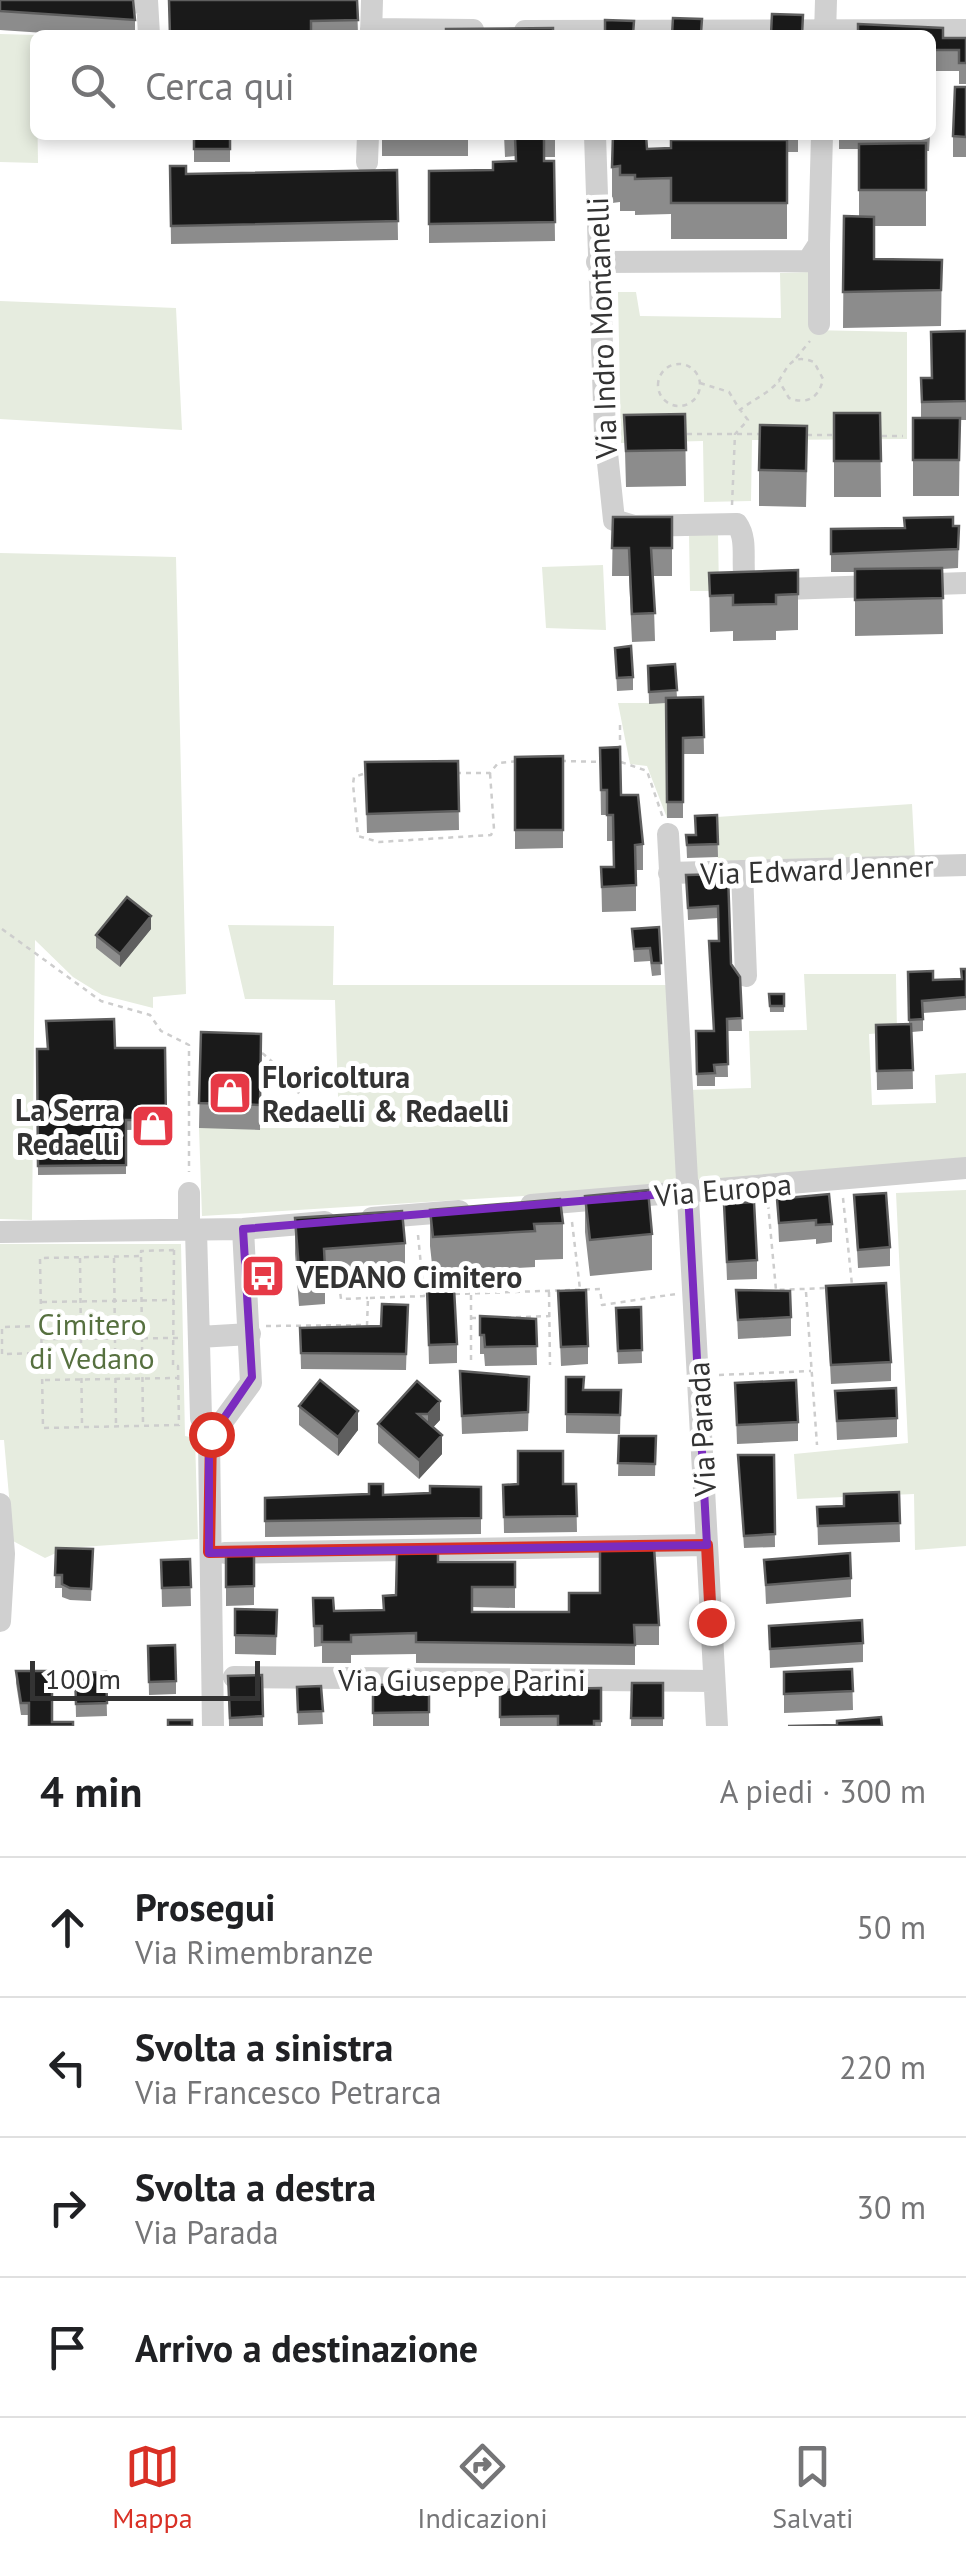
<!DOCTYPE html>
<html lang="it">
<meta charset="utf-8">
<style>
:root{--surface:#fff;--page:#f2f2f2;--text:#202124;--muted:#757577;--line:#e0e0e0;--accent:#d93025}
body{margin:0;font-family:"PT Sans",sans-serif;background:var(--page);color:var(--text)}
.scale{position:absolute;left:30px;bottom:25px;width:230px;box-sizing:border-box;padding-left:10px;border:5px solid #333;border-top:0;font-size:28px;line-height:35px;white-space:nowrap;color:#333;-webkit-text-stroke:8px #fff;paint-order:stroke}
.stop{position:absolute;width:30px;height:30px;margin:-22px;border:8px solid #d93025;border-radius:50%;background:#fff}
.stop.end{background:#d93025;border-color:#fff;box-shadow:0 2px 10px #0008}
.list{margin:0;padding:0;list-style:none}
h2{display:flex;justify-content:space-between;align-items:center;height:130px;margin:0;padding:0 40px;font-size:42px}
h2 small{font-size:32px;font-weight:400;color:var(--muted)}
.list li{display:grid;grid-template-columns:65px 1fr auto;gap:30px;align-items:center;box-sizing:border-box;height:140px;padding:0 40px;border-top:2px solid var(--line)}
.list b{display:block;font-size:38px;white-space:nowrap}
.list p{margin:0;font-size:32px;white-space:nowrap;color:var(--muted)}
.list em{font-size:32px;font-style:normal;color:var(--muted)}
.icon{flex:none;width:55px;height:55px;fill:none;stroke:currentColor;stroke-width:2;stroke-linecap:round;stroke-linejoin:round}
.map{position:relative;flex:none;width:966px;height:1726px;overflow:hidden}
.search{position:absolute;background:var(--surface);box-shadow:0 5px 15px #0003;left:30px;right:30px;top:30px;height:110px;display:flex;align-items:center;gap:25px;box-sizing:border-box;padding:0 35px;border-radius:15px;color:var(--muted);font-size:38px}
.sheet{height:690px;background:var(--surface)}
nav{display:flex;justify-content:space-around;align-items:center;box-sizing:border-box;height:140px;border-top:2px solid var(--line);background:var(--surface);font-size:28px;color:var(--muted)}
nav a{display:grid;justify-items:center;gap:5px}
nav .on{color:var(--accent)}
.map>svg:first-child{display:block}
.green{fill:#e6ecdf}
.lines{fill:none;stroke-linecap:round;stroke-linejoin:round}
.path{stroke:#cdcdcd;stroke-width:2.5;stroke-dasharray:5 5;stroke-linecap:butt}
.minor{stroke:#d0d0d0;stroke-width:22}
.wall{fill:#8c8c8c}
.shaded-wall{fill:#5f5f5f}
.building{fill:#1a1a1a;stroke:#5f5f5f;stroke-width:2.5}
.route{stroke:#d93025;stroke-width:12}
.marked{fill:none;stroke:#7b2cbf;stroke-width:8;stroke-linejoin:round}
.labels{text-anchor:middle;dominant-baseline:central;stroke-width:10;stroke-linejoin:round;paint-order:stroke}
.street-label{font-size:30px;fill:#333;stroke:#fff}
.poi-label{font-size:30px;font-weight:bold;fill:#333;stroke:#fff;text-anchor:start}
.park-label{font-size:30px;fill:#56703f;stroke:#fff}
</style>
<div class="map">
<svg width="966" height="1726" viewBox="0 0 966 1726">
<rect width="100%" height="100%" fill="#fff"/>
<path class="green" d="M0 34 36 35 38 163 0 162Z
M809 272 810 330 907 332V439L752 440 751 501 704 502 703 441 621 443 618 292H636L640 316 781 318 780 273Z
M0 301 176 308 182 430 0 419Z
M689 534H718L719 591H690Z
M0 553 176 557 186 994 153 997V1008L102 995 73 977 35 940 32 1220 0 1219Z
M603 565 606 630 546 628 542 567Z
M618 703H676L667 818 647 766 630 764Z
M912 804 915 860 718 867 717 817Z
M228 925 334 926 333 985H670L682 1186 202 1216 199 1128H339L335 1000 245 999Z
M804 974H896L897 1032 869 1034 872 1105 936 1103 935 1075 966 1073V1161L693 1185 689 1090 751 1088 749 1031 807 1030Z
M966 1190V1546L915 1550 914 1494 797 1499 794 1454 908 1443 896 1193Z
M0 1244H181L185 1436 195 1438 198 1539 67 1548 45 1558 13 1541 4 1440H0Z"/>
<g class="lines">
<path class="path" d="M796 358 810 341
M658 385a21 21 0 1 1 42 0a21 21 0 1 1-42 0Z
M700 383 729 392 740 410C751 401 763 396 773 387 788 374 786 351 814 362L823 379C819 398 807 405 789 398L779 381
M687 434H759
M807 435H834
M882 436H903
M732 505 735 434 748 420 741 411
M620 750V723
M561 761 603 762
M621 762 647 771 663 818
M456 773H490L498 763 518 761
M363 774 354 777 353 784 358 836 379 842 491 835 494 829 490 773
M2 929 101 1001 150 1015 161 1031 189 1045V1172
M262 1053C284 1070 293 1090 313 1108
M843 1198 852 1285
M768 1204 776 1290 827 1288
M572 1222 580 1289
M418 1235 424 1296
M174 1250 173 1366H178L179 1425 43 1428 40 1258 141 1256V1251Z
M141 1257 143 1424
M80 1258 82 1425
M114 1258 116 1425
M339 1284 341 1299 368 1298
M549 1292 550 1365
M806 1292 817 1445
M455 1294 600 1289 602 1305 676 1294
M471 1295V1365
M42 1302 174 1300
M471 1318H483
M496 1318 550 1316
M40 1326 2 1327V1354L42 1353
M266 1326 367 1325 368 1298 427 1296
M43 1339 180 1338
M719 1375 811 1371
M45 1380 177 1378"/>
<path class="minor" d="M77 0 147 3
M147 0 149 35
M371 29 473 30
M525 31 966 30
M371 35 372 0
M825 35 826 0
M595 135 605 434 614 520 634 526 737 524C749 541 740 567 746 587L755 590 966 583
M367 162 368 135
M597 262 808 261 819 244 822 135
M819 324V244
M668 834 717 1726
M742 871 746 976
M669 873 966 865
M531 1205 966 1168
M372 1218 459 1211
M189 1230V1193
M196 1230 201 1418 209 1440
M0 1232 243 1229 325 1222
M199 1337 250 1334
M0 1504 4 1554 0 1621
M225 1553 707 1545
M234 1677 714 1681
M213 1726 209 1440 251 1383 243 1229"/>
</g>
<path class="wall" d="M0 0 135 20V35H74L0 30Z
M357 0 358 35H170Z
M931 35 943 38H966V84H959V71H931Z
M966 87V157H953V136Z
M194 135H230V162H194Z
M382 135 468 138V156H382Z
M504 135H555V157H544V161H554L555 241 429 243V171L493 170 515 161V156L505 157Z
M719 135H798V152H787V239H671V214L635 215V211H620V202L612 203V167L647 149 671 148 719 140Z
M839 135H930L929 151H926V226H874V259L942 260 941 326 843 328 844 216H859V149H839Z
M170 166 186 174 397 170 398 240 171 244Z
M966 331V420H960L959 496H913V418H921V378H932Z
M834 413H880L881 497H834Z
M685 414 686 486 626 487 624 415Z
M807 462 806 507 759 506V470Z
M613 517H672V576H653L655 641 632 642 629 576H612Z
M959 526 958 568 942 569 943 634 855 636V572H831V529Z
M798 570V630L776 631V640L733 641V631L710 632 709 573Z
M615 648 633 677V690L617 691Z
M675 664 677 698 703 697 704 754H683V818H667L666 703 649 704 648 666Z
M600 748 643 844V870H636V911L602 912 601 867H613V841H607V815H601Z
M563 756V848L515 849V757Z
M458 761 459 830 367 833 365 762Z
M717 815 718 857 687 858 686 835H696Z
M728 874 731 964 740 977 742 1031H727L728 1077H715V1086H697L696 1031H714L709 941H719L718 918 688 920 686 875Z
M659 927 661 975 652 976 650 961 634 962 632 929Z
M151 929 120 967 96 948V935Z
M966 969V1010L923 1013V1031L912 1032 913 1089 877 1090 876 1025 909 1024 908 972 933 980 962 979Z
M769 994H784V1012H770Z
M201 1032 261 1034 260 1130 199 1128Z
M165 1048 166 1129 126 1130V1174L38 1175 37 1049Z
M854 1195 890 1247V1266L858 1268Z
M585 1196 652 1234V1270L590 1276 585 1232Z
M777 1199 832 1224V1242L816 1244V1239L779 1242Z
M724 1204 757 1260V1279L727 1280Z
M430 1210 563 1223V1259L535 1260V1267L433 1273 430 1246Z
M295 1218 405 1243V1279L325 1285V1304L299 1306 295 1254Z
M826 1286 891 1362V1381L831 1384Z
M427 1289 457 1344V1363L429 1364Z
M736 1290 791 1317V1336L738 1339Z
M558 1291 588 1346V1364L561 1366Z
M408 1305 406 1370 301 1369 300 1328 381 1326Z
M641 1307 642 1363 618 1364 616 1308Z
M480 1316 536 1319 537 1365 485 1366 484 1354H480Z
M460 1371 529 1396 528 1431 462 1434Z
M566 1377 584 1390H621L620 1434 566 1433Z
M417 1381 440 1420 433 1427 442 1454 419 1479 378 1443V1424Z
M735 1383 798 1422V1441L737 1444Z
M835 1391 897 1418V1437L837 1440Z
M299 1406 358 1430 338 1456 299 1425Z
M619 1436H656L655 1476H618Z
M738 1455H774L775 1547 744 1548Z
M576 1484 577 1532 504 1533 503 1485Z
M481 1487V1534L265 1537V1498L430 1493Z
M899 1492 900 1542 818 1545 817 1507 844 1506Z
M56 1548 93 1549 91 1601 70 1600 62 1597V1588H55Z
M254 1548V1605L226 1606V1549Z
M190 1559 191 1606 162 1607 161 1560Z
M764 1560 851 1578V1597L766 1604Z
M438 1562H515V1608L472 1607V1612L659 1625V1645H635V1665L416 1663V1654L351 1655V1663H322V1646L314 1647 313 1598 334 1611 383 1610 396 1595Z
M235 1609 277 1610 276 1655 235 1654Z
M769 1626 863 1643V1662L770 1668Z
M148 1646 176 1681V1694L149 1695Z
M852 1669 853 1710 784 1713V1672Z
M16 1671 49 1687 52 1722 29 1726V1715H21L16 1683Z
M106 1672 107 1716 76 1717 75 1673Z
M262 1675 263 1726H229L228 1676Z
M632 1683H663V1726H631Z
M429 1684V1726H373V1685Z
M321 1686 323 1724 298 1725 297 1687Z
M601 1688V1726H500V1690Z"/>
<path class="shaded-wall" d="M151 916V929L120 967V954Z
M440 1401V1420L428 1433V1414Z
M358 1411V1430L338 1456V1437Z
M442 1435V1454L419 1479V1460Z"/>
<path class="building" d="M0 0H133L135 20 0 11Z
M169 0H357L358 20 311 21V35H170Z
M772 14 803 15 802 35H672L673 18 702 19 701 33 771 34Z
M605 20 634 21 633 35H605Z
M858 24 943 28V38H966V63H959V50H931V35H858Z
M553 28V35H446V29Z
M955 87H966V137L953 136Z
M194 135H230V149H194Z
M382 135H466L468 138 382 137Z
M505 135H555V138H544V161H554L555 222 429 224V171L493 170V162L516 161 515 137 505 138Z
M613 135H646L647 149 671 148V140H787V203H671V178L635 179V175H620V166L612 167Z
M926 143V190H859V144Z
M170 166H186V174L397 170 398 221 171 226Z
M844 216 874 217V259L942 260 941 290 843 292Z
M966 331V401L922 402 921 378H932L931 332Z
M834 413H880L881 461H834Z
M685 414 686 450 626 451 624 415Z
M913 418H960L959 460H913Z
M760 425 807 426 806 471 759 470Z
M613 517H672V548H651L655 613 632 614 629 548H612Z
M953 517V526H959L958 549 831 554V529L905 528 904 518Z
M942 568 943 598 855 600V569Z
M798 570V594L776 595V604L733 605V595L710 596 709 573Z
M631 646 633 677 617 678 615 648Z
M675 664 677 690 649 692 648 666Z
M703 697 704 737 683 738V802H667L666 698Z
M620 747 621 795H638L643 844 635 845 636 885 602 887 601 867H614L613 815H607V790H601L600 748Z
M563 756V830H515V757Z
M458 761 459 811 367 814 365 762Z
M717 815 718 844 687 845 686 835H696L695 816Z
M728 874 731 964 740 977 742 1018 727 1019 728 1064 714 1065 715 1073 697 1074 696 1031H714L709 941H719L718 906 688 908 686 875Z
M127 897 151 916 120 954 96 935Z
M659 927 661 963H652L650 948 634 949 632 929Z
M961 969H966V997L922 1001 923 1019 909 1020 908 972 933 971V980L962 979Z
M769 994H784V1006H770Z
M114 1019 115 1048H165L166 1120H126V1165L38 1166 37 1049H48L46 1021Z
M911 1024 913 1070 877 1071 876 1025Z
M201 1032 261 1034 260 1105 199 1103Z
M648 1190 652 1234 590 1240 585 1196Z
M886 1193 890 1247 858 1250 854 1195Z
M829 1194 832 1224 816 1225V1220L779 1223 777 1199Z
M560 1199 563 1223 534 1224 535 1231 433 1237 430 1210Z
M754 1202 757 1260 727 1262 724 1204Z
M402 1211 405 1243 324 1249 325 1268 299 1270 295 1218Z
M886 1283 891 1362 831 1365 826 1286Z
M454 1288 457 1344 429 1345 427 1289Z
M586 1290 588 1346 561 1347 558 1291Z
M736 1290 790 1291 791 1317 738 1320Z
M382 1304 408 1305 406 1354 301 1353 300 1328 381 1326Z
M641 1307 642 1350 618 1351 616 1308Z
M480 1316 536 1319 537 1346 485 1347 484 1335H480Z
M460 1371 529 1377 528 1412 462 1416Z
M566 1377H584L583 1390H621L620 1415 566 1414Z
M320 1380 358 1411 338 1437 299 1406Z
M796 1380 798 1422 737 1425 735 1383Z
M417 1381 440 1401 428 1414H418L442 1435 419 1460 378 1424Z
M896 1388 897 1418 837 1421 835 1391Z
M619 1436H656L655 1464 618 1463Z
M518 1451H563V1484H576L577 1516 504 1517 503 1485 518 1484Z
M738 1455H774L775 1534 744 1536Z
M369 1484H383V1495L430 1493V1486L481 1487V1518L265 1521V1498L369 1494Z
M899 1492 900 1523 818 1526 817 1507 844 1506V1494Z
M600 1546 654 1547 659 1625H634L635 1645 416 1642V1633L351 1635V1642H322V1626H314L313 1598H333L334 1611 384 1610 383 1596 396 1595 397 1553H438V1562H515V1587H472V1612H569V1593H600Z
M56 1548 93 1549 91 1589 70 1588 62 1584V1575H55Z
M254 1548V1586L226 1587V1549Z
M850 1553 851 1578 766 1585 764 1560Z
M190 1559 191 1587 162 1588 161 1560Z
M235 1609 277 1610 276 1636 235 1635Z
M862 1620 863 1643 770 1649 769 1626Z
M175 1645 176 1681 149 1682 148 1646Z
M852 1669 853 1691 784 1694V1672Z
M16 1671H49L48 1687H52V1722H73V1726H29V1703H21Z
M106 1672 107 1703 76 1704 75 1673Z
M262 1675 263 1716 230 1718 228 1676Z
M632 1683H663V1718H631Z
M429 1684V1712L373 1713V1685Z
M321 1686 323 1711 298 1712 297 1687Z
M601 1688V1721H594V1726H558V1716L500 1717V1690Z
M881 1717 882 1726H788L837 1725V1721Z
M168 1720H192V1726H168Z"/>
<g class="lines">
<path class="route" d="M211 1434 209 1552 707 1545 711 1622"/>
</g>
<path class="marked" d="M688 1192 707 1545 209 1553V1440L252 1377 243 1229Z"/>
<defs>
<symbol id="shop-square" viewBox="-11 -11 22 22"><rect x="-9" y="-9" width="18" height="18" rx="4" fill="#e63946" stroke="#fff"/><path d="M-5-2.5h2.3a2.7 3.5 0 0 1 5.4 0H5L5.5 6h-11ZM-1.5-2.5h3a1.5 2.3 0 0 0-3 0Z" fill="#fff"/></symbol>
<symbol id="bus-square" viewBox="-11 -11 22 22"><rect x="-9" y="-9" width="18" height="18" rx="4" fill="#e63946" stroke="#fff"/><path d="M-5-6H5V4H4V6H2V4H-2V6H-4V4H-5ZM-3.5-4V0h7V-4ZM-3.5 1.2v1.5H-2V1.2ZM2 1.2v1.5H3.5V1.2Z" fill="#fff"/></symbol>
</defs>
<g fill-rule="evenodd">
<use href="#shop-square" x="205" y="1068" width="50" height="50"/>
<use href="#shop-square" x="128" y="1101" width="50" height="50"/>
<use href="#bus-square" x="238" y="1251" width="50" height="50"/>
</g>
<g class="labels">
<g class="street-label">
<text transform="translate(601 328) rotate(-92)">Via Indro Montanelli</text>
<text transform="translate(817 869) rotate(-2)">Via Edward Jenner</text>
<text transform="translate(723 1189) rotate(-5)">Via Europa</text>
<text transform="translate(701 1429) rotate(-93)">Via Parada</text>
<text x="462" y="1679">Via Giuseppe Parini</text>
</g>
<g class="poi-label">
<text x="262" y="1076">Floricoltura<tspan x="262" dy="34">Redaelli &amp; Redaelli</tspan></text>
<text x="120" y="1109" text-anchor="end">La Serra<tspan x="120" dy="34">Redaelli</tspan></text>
<text x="296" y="1276">VEDANO Cimitero</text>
</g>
<g class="park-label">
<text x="92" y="1323">Cimitero<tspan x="92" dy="34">di Vedano</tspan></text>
</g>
</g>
</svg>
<div class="scale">100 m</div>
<div class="stop" style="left:211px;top:1434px"></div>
<div class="stop end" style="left:711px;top:1622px"></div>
<div class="search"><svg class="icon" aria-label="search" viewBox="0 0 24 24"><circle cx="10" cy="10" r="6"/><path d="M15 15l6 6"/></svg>Cerca qui</div>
</div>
<section class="sheet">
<h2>4 min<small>A piedi · 300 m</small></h2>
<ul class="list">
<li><svg class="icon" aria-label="ahead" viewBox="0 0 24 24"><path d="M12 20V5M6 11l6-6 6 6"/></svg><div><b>Prosegui</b><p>Via Rimembranze</p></div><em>50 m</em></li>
<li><svg class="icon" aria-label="left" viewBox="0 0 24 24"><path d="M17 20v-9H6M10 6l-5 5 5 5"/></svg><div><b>Svolta a sinistra</b><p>Via Francesco Petrarca</p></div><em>220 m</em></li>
<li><svg class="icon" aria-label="right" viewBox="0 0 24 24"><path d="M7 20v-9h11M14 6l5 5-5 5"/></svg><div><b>Svolta a destra</b><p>Via Parada</p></div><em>30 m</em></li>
<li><svg class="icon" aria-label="arrive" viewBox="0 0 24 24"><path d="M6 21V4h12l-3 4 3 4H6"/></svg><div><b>Arrivo a destinazione</b></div></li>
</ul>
</section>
<nav>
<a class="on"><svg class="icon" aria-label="map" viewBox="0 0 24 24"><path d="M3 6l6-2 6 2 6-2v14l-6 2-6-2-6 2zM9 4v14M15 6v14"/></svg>Mappa</a>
<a><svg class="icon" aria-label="directions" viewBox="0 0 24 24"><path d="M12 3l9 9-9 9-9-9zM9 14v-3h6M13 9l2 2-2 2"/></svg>Indicazioni</a>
<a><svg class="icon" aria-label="saved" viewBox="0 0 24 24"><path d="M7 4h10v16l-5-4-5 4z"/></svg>Salvati</a>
</nav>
